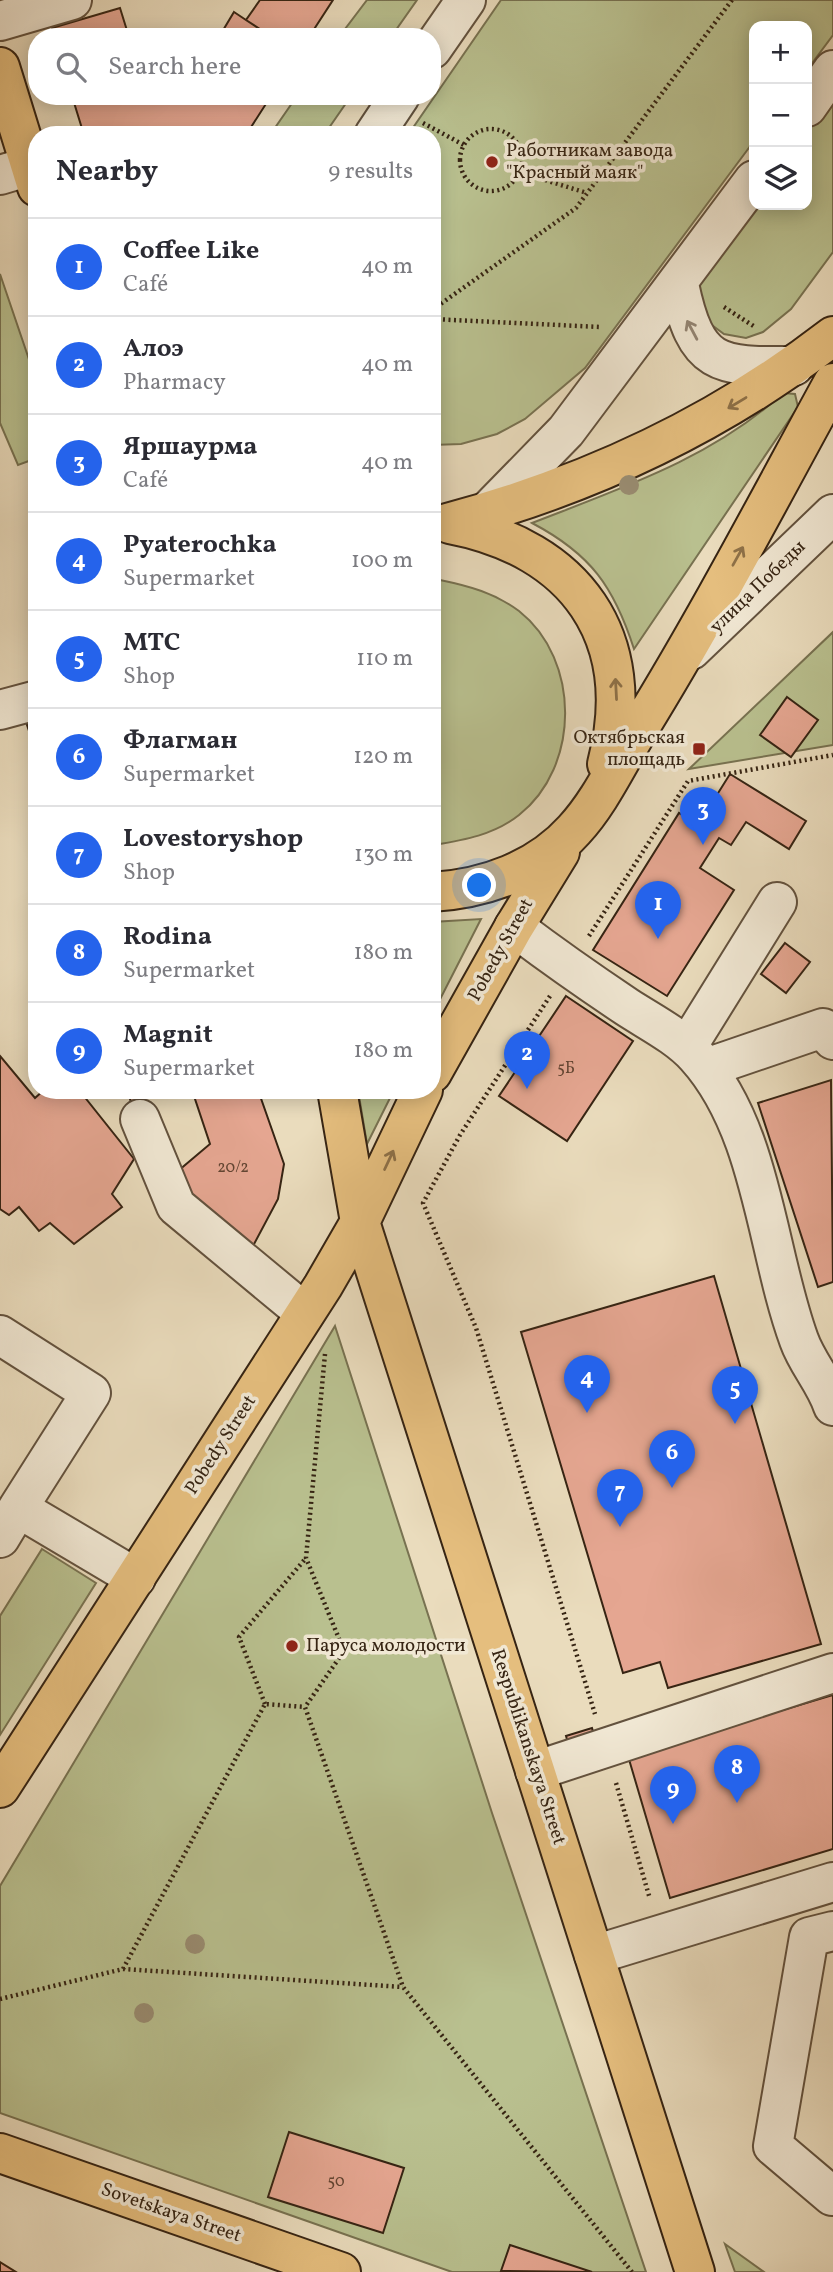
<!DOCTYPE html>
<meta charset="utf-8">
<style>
:root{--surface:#fff;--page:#f2f2f3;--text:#2b2b33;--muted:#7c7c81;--line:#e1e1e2;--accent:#2563eb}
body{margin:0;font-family:Vollkorn,serif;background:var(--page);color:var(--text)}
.controls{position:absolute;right:21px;top:21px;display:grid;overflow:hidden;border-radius:14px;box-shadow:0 4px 18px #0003}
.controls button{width:63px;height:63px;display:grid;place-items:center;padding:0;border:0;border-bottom:2px solid var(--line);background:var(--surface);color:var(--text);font:35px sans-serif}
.you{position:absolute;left:480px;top:886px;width:24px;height:24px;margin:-18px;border:5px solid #fff;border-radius:50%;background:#1a73e8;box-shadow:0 0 0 10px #1a73e833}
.badge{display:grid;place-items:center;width:46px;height:46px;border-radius:50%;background:var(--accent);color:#fff;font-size:23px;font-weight:700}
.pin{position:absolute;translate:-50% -58px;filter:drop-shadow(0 2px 4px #0008)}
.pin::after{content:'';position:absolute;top:37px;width:24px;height:21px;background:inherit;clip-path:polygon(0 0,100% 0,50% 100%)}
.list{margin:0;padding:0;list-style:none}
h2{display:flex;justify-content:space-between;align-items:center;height:91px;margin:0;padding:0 28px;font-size:30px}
h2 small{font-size:23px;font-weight:400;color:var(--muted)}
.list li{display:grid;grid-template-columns:46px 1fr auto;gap:21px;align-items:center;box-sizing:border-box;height:98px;padding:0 28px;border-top:2px solid var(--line)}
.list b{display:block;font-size:26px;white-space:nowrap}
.list p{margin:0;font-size:23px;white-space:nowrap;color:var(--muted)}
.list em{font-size:23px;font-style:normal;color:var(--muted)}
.icon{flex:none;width:38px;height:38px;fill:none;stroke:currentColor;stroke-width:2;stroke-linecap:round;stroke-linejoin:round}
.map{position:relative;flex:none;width:833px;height:2272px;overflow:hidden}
.search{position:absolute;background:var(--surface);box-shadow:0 4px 18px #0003;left:28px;top:28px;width:413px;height:77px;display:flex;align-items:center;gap:18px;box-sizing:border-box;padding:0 24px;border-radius:28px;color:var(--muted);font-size:26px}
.panel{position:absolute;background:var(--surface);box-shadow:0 4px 18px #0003;left:28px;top:126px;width:413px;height:973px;border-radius:28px}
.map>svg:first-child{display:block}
.green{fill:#b9c08f;stroke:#787251;stroke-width:2}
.building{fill:#e5a691;stroke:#362413;stroke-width:2}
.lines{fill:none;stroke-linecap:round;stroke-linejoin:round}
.minor-casing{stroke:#63523e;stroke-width:42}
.major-casing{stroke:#362413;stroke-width:42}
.path{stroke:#362413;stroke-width:4.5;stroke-dasharray:2 3.5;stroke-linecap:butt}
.minor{stroke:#f1e8d4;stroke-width:38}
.major{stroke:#e5be7e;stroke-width:38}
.tree{fill:#998c71}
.oneway{stroke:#948674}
.oneway2{stroke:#8e7148}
.poi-dot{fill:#8f2418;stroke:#f1e8d4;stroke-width:2.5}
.labels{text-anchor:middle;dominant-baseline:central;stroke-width:7;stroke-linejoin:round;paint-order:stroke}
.number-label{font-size:16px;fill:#624432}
.poi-label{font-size:19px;fill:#362413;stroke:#f1e8d4;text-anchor:start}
.street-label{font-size:19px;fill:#362413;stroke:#f1e8d4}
</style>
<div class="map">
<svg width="833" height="2272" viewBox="0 0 833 2272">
<rect width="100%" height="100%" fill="#eadcbd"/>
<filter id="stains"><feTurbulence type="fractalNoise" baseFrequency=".00286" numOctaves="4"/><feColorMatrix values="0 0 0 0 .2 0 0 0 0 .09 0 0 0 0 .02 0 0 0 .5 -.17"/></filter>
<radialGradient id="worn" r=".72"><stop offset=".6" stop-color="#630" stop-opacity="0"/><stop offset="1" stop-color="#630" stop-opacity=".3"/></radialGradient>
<path class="green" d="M367 0H417L391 37H339Z
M501 0H833V35L807 70V26H754V141L585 368 525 419 497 434 461 444 432 445V135H408Z
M833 90V252L791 309 763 332 746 338 724 334 705 320 697 275 754 205H807V126Z
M297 96H351L324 135H270Z
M0 274 37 383V458L18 465 0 423Z
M783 393 795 394 798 407 634 649C614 587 591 554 532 523 619 489 713 458 783 393Z
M440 580C469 586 495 593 519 611 581 660 580 767 519 815 494 835 464 840 434 845L432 581Z
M833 632V745L689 769Z
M481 919 432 1015V922Z
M358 1090H394L367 1144Z
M335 1326 492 1813 646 2272H452L0 2113V1886Z
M42 1549 96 1583 0 1735V1616Z
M725 2244 764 2272H735Z"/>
<path class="building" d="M260 0H333L309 37H272L246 20Z
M120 8 129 37H55L52 28Z
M234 12 246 20 272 37H219Z
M72 96H271L246 135H84Z
M787 697 818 720 791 757 760 735Z
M37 722V755L27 725Z
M730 774 806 821 789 849 746 822 731 845 719 838 700 868 734 890 667 996 593 950 679 813 698 825Z
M785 943 810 962 786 993 761 974Z
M566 996 633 1041 567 1141 499 1096Z
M0 1056 35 1098 44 1090H79L134 1159 112 1194 122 1207 74 1244 50 1223 39 1231 19 1207 9 1215 0 1209Z
M831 1080 833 1282 818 1287 758 1103Z
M127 1090H169L131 1102Z
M192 1090H258L284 1164 278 1199 253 1246 205 1215 178 1171 210 1144Z
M714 1276 821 1644 668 1688 660 1662 623 1673 521 1332Z
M833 1695V1849L670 1898 628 1756Z
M592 1728 597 1745 571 1753 566 1736Z
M289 2132 404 2168 383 2233 268 2197Z
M510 2245 592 2272 501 2271Z
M0 2262 16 2272H0Z"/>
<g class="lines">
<defs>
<path id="minor" d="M0 21 72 0
M432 49 466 0
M807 107 833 70
M374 135 400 96
M0 175 30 166
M679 284C696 366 717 367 794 366
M486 513 566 431 754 180
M691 650 833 514
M0 710 37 700
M514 927C551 955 588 981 627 1007 650 1022 678 1036 696 1056 763 1130 766 1250 799 1340 807 1363 825 1382 833 1406
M687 1047 777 902
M706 1068 823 1028 833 1040
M140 1119 176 1206 305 1313
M0 1335 91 1393 18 1508
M0 1538 18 1508 136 1578
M535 1771 833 1673
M594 1955 833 1882
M832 2196 773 2146 809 1937 833 1931"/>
<path id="major" d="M0 67 37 187
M447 523C587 486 719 424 833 336
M450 524C576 548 640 637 607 764
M432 892C485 889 538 870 574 830 601 801 619 760 640 727 709 615 770 498 833 383
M432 1073 514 927 560 852
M337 1090 360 1222 695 2272
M0 1788 323 1286 360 1222 423 1090
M0 2153 341 2272"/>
</defs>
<use href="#minor" class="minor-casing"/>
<use href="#major" class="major-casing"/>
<path class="path" d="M423 123 464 145
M460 160a31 31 0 1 1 62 0a31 31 0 1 1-62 0Z
M519 172 587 193
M724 307 755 327
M432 310 576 208 732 0
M432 319 600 327
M589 936 688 781 833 755
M550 996 460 1135 423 1203 476 1328 595 1714
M325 1354 306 1558 344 1651 305 1707 403 1987 632 2272
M265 1704 239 1637 306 1558
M616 1783 650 1899
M123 1969 265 1704 305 1707
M0 1999 123 1969 403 1987"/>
<use href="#minor" class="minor"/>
<use href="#major" class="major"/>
</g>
<g class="tree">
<circle cx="629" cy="485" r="10"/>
<circle cx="195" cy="1944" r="10"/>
<circle cx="144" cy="2013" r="10"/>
</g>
<defs><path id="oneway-shaft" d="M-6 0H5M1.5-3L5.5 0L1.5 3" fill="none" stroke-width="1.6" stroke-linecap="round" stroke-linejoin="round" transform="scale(1.75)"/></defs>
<use class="oneway" href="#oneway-shaft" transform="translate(692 330) rotate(-118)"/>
<g class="oneway2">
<use href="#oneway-shaft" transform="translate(737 403) rotate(149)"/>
<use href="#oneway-shaft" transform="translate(738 556) rotate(-61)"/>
<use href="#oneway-shaft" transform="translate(616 689) rotate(-93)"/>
<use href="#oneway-shaft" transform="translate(389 1160) rotate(-65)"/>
</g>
<g class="poi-dot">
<circle cx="492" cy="162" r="7"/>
<rect x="692" y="742" width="14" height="14" rx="3.5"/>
<circle cx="292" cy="1646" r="7"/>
</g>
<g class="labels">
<g class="number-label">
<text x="566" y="1069">5Б</text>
<text x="233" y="1168">20/2</text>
<text x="336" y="2182">50</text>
</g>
<g class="poi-label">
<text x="506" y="151">Работникам завода<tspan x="506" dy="22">"Красный маяк"</tspan></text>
<text x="685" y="738" text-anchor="end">Октябрьская<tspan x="685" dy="22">площадь</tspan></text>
<text x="306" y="1646">Паруса молодости</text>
</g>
<g class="street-label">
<text transform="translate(758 587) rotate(-44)">улица Победы</text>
<text transform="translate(501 950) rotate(-61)">Pobedy Street</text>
<text transform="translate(221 1445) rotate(-57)">Pobedy Street</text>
<text transform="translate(528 1747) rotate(72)">Respublikanskaya Street</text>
<text transform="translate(171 2213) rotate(19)">Sovetskaya Street</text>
</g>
</g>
<rect width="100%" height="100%" filter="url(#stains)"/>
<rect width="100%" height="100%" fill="url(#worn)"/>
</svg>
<div class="controls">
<button>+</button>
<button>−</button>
<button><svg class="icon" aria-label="layers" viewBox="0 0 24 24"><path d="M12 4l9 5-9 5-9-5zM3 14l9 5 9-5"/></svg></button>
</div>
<div class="you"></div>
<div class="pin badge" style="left:658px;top:939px">1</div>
<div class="pin badge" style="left:527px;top:1089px">2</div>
<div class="pin badge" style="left:703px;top:845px">3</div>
<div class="pin badge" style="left:587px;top:1413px">4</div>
<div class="pin badge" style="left:735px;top:1424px">5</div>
<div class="pin badge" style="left:672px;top:1488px">6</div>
<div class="pin badge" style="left:620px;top:1527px">7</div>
<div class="pin badge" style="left:737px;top:1803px">8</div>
<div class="pin badge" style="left:673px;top:1824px">9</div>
<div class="search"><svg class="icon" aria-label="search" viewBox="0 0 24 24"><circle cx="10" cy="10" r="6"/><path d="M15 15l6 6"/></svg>Search here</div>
<section class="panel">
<h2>Nearby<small>9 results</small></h2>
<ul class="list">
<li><span class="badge">1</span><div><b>Coffee Like</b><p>Café</p></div><em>40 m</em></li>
<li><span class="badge">2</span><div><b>Алоэ</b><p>Pharmacy</p></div><em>40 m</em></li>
<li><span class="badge">3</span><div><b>Яршаурма</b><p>Café</p></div><em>40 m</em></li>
<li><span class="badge">4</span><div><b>Pyaterochka</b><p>Supermarket</p></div><em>100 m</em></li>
<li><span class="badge">5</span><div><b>МТС</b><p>Shop</p></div><em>110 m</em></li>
<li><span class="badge">6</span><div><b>Флагман</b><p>Supermarket</p></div><em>120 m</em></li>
<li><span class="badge">7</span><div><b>Lovestoryshop</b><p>Shop</p></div><em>130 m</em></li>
<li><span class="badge">8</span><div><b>Rodina</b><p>Supermarket</p></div><em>180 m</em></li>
<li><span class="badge">9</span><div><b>Magnit</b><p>Supermarket</p></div><em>180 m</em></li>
</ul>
</section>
</div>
